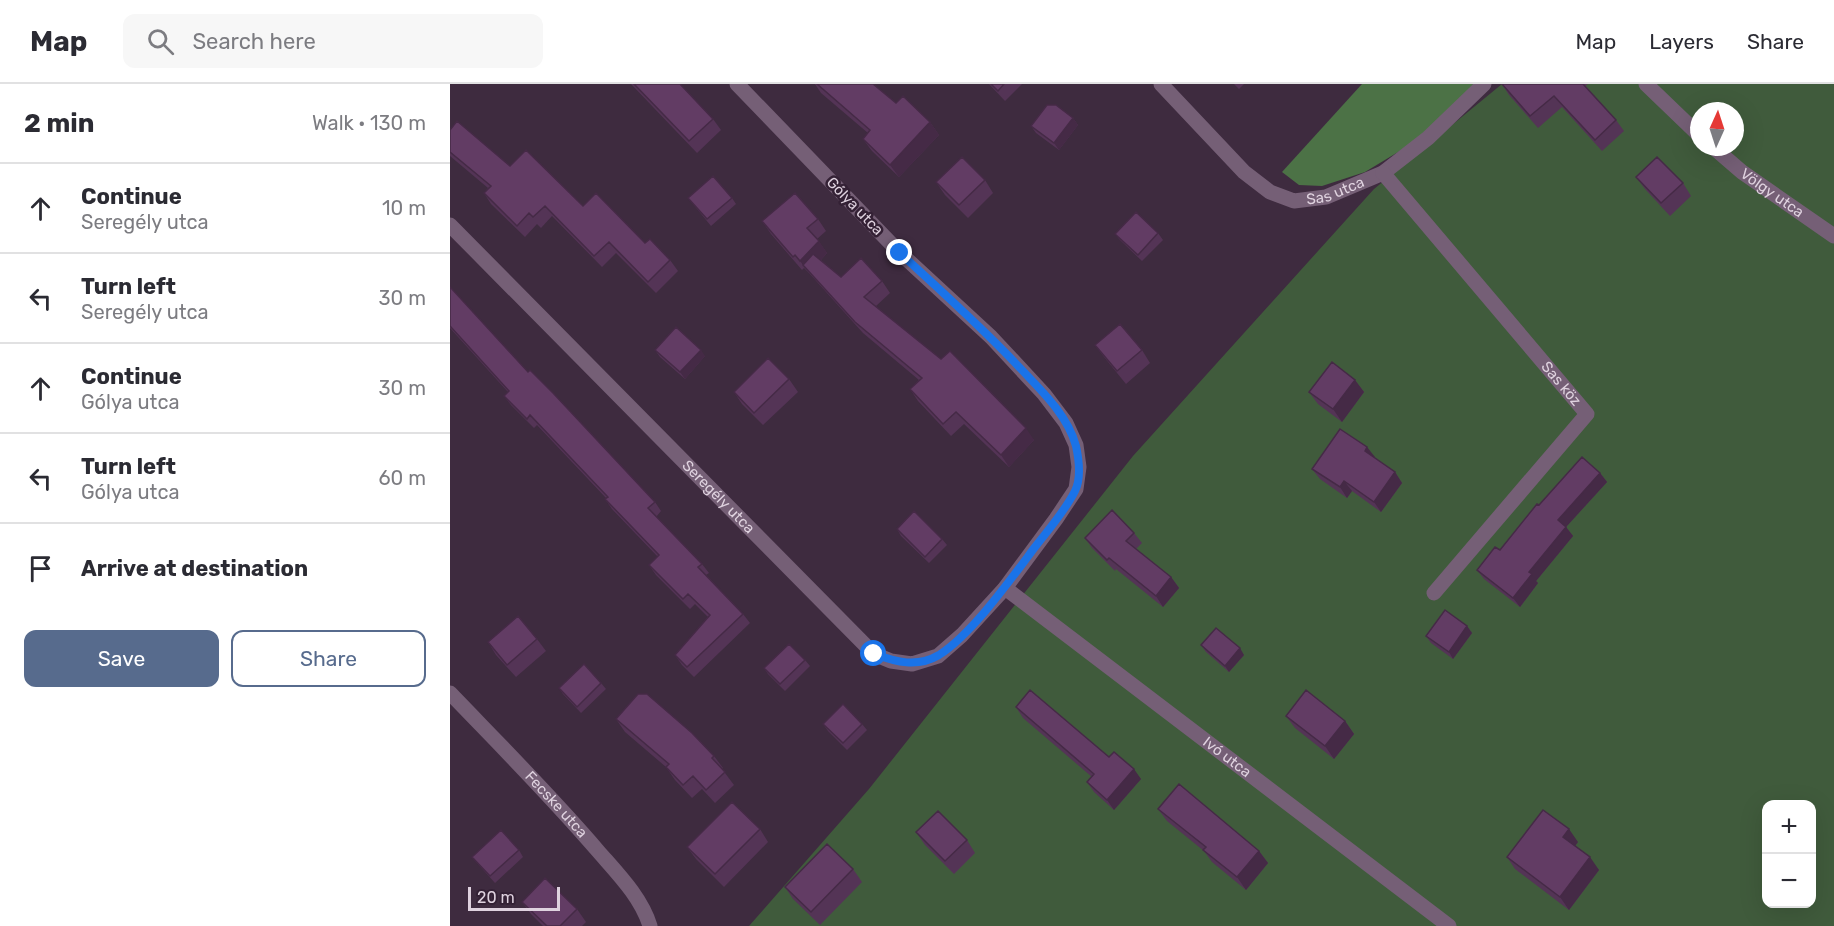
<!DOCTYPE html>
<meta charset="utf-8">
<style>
:root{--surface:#fff;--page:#f7f7f7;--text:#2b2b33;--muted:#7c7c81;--line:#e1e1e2;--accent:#576b8d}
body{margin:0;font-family:Rubik,sans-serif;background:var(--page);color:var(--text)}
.controls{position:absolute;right:18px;bottom:18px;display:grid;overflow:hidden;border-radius:12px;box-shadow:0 6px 24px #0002}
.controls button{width:54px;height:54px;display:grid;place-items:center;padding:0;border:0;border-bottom:2px solid var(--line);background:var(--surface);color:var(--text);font:30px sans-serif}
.compass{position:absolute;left:1240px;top:18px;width:54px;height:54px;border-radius:50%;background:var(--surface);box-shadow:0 6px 24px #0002;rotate:3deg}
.scale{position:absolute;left:18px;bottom:15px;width:92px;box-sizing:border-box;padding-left:6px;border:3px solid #dfd2df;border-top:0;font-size:16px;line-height:21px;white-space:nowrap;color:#dfd2df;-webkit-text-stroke:4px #342135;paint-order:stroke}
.stop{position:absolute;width:18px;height:18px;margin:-14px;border:4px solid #1a73e8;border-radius:50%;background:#fff}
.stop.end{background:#1a73e8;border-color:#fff;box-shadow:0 2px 6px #0008}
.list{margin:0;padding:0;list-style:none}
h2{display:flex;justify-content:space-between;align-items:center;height:78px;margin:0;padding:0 24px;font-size:26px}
h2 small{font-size:20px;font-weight:400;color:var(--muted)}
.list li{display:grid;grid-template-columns:39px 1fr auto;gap:18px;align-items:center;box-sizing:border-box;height:90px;padding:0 24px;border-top:2px solid var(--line)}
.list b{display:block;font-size:22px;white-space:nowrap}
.list p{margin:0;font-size:20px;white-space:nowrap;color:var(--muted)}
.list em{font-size:20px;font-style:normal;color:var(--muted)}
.actions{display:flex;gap:12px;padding:18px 24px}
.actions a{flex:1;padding:14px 0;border:2px solid var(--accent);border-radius:12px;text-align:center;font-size:21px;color:var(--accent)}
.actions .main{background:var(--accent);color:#fff}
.icon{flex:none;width:33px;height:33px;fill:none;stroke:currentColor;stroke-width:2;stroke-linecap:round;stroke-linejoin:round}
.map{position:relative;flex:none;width:1384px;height:842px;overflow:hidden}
header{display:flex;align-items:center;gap:36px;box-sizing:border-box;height:84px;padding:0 30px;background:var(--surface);border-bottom:2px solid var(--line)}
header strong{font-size:28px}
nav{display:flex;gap:33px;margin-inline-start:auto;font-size:21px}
.search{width:420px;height:54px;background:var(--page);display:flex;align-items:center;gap:15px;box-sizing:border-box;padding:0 21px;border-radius:12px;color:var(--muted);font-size:22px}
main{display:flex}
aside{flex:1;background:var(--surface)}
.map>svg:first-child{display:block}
.green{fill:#405b3c;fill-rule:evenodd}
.forest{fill:#4c7246}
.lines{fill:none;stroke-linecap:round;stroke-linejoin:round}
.minor{stroke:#755f76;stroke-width:15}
.wall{fill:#543456}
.shaded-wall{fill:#452a46}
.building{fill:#623c64;stroke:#452a46;stroke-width:1.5}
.route{stroke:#1a73e8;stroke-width:8}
.labels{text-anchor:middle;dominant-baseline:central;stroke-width:5;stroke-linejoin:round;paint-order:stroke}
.street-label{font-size:15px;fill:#dfd2df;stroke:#342135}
</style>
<header>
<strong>Map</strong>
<div class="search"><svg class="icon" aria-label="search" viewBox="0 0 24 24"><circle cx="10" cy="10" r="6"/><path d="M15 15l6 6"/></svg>Search here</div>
<nav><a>Map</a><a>Layers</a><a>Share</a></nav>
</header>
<main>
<aside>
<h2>2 min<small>Walk · 130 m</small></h2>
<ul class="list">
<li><svg class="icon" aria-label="ahead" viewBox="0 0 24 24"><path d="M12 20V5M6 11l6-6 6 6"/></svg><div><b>Continue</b><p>Seregély utca</p></div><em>10 m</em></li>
<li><svg class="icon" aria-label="left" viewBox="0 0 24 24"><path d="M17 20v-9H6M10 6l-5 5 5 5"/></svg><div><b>Turn left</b><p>Seregély utca</p></div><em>30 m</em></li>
<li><svg class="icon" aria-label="ahead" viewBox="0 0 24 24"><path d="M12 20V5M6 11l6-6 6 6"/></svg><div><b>Continue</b><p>Gólya utca</p></div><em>30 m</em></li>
<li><svg class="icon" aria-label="left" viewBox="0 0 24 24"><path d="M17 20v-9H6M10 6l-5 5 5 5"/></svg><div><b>Turn left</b><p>Gólya utca</p></div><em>60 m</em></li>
<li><svg class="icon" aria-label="arrive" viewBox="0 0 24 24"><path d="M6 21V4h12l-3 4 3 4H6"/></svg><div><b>Arrive at destination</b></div></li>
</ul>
<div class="actions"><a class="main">Save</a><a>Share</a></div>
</aside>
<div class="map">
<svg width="1384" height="842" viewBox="0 0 1384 842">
<rect width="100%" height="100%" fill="#3e2b3f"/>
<path class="green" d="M1052 0H1384V842H299L419 705 683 372 924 105ZM1249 27H1285V63H1249ZM1316 720H1362V820H1316Z"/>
<path class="forest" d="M912 0H1025L963 59 915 88 872 102 849 101 832 88Z"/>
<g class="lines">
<g class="minor">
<path id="s1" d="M711 0 794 88 820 108 844 117 876 113 933 89 978 54 1034 0"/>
<path d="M1196 0 1249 51"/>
<path id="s2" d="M1263 63 1292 88 1384 152"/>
<path id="s3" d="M933 89 1137 330 984 509"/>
<path id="s4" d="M0 141 424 570 441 577 462 580 488 572 512 551 555 504 606 435 626 405 629 383 626 361 616 339 594 310 541 253 450 169 287 0"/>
<path id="s5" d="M555 504 999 842"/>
<path id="s6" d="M0 609C50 661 101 712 148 767 168 790 191 813 200 842"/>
</g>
</g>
<path class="wall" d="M181 0H230L263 35 271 46 247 69Z
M365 0H423L446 19 480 38 489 51 449 93 422 67 413 55 418 49 371 9Z
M539 0H572L555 17Z
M784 0H794L789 5Z
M1052 0H1138L1135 2 1166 36 1174 47 1152 67 1112 23 1088 44 1059 11Z
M623 34 628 41 609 66 586 49 581 42Z
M0 46 60 82 133 122 195 159 220 176 228 187 206 209 166 169 152 183 102 132 91 144 87 140 75 153 41 120 34 109 38 104 0 72Z
M1186 93 1233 99 1241 112 1220 132 1195 105Z
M535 96 543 109 518 134 495 111 486 98Z
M238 114H282L286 120 261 142Z
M368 135 376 147 367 155 377 169 371 176 391 193 432 197 440 209 426 222 584 356 559 383 514 340 501 352 468 317 460 305 469 296 413 249 359 189 354 184 352 186 321 150 312 137Z
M708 149 713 156 692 177 670 156 665 150Z
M0 203 78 288 205 418 211 427 206 433 252 480 259 489 256 491 293 530 300 539 244 593 232 581 225 571 258 533 245 520 240 525 206 491 199 481 208 473 162 425 155 415 156 414 87 341 84 344 61 321 54 312 58 308 0 244Z
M645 261 692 266 700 279 676 300 654 273Z
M205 266 255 272 235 295 210 273Z
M339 295 348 308 313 341 292 320 284 308Z
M905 296 914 308 892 338 868 320 859 308Z
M917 363 924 374 945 388 952 399 931 428 902 407 897 414 870 395 862 385Z
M1150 389 1157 398 1116 443 1123 452 1086 497 1088 499 1070 523 1034 495 1027 486 1050 466 1089 421Z
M447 445 492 455 497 461 479 479 451 452Z
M684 449 692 459 686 465 721 493 729 504 713 523 666 485 665 487 642 464 635 454Z
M1017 542 1022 549 1003 575 981 559 976 552Z
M87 555 96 567 66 593 46 571 38 558Z
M751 561 794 571 779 588 756 568Z
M355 576 360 582 335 607 318 590 314 584Z
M151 599 156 605 131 629 113 610 109 604Z
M566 623 659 673 691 695 664 726 644 708 637 698 642 693 573 634Z
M836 632 895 637 904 650 884 675 845 644Z
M166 635 264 672 273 684 272 685 284 701 265 719 252 705 242 714 225 696 216 683 175 648Z
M373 640H412L417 646 397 666 378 647Z
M708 725 809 767 818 779 796 806 762 778 754 767 717 737Z
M310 745 318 758 274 803 246 775 237 763Z
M466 748 517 756 525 769 504 790 475 761Z
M1128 758 1125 762 1149 786 1119 826 1065 785 1057 773Z
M69 766 73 773 45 799 27 779 22 773Z
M403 785 412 798 370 841 343 815 335 803Z
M72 818 127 825 136 838 132 842H93L81 830Z"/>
<path class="shaded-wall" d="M623 34 628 41 609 66 604 59Z
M480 38 489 51 449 93 440 81Z
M369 157 377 169 360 188 353 181 359 189 350 177Z
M251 266 255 272 235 295 230 288Z
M905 296 914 308 892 338 883 325Z
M576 344 584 356 559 383 551 371Z
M917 363 925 373 922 377 915 367Z
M945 388 952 399 931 428 924 418Z
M1150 389 1157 398 1116 443 1123 452 1086 497 1088 499 1070 523 1063 514 1108 436Z
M894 397 902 407 897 414 890 403Z
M721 493 729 504 713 523 706 512Z
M1017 542 1022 549 1003 575 999 568Z
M790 564 794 571 779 588 775 582Z
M895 637 904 650 884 675 875 662Z
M684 685 691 695 664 726 657 716Z
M1119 745 1128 758 1122 766 1113 753Z
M809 767 818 779 796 806 787 793Z
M1140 773 1149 786 1119 826 1110 813Z"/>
<path class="building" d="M184 0H230L263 35 239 57Z
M367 0H423L446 19 453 12 480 38 440 81 413 55 420 46Z
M541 0H554L548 7Z
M1052 0H1133L1166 36 1145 56 1104 12 1080 32Z
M597 21H606L623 34 604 59 581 42Z
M7 37 60 82 76 66 133 122 146 109 195 159 200 155 220 176 198 198 159 158 144 172 95 122 83 133 79 129 67 142 34 109 41 102 0 68V46Z
M512 73 535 96 509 121 486 98Z
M1207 73 1233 99 1211 119 1186 93Z
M263 92 282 114 257 135 238 114Z
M345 109 368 135 357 144 369 157 350 177 345 171 343 173 312 137Z
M686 128 708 149 688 171 665 150Z
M363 170 391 193 411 174 432 197 414 213 491 275 500 267 576 344 551 371 506 328 493 340 460 305 472 294 405 238 353 181Z
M0 203 78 288 80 286 103 309 205 418 198 424 252 480 248 483 293 530 237 583 225 571 260 531 238 510 233 515 199 481 209 471 155 415 158 413 80 331 77 335 54 312 59 307 0 242Z
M670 240 692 266 667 287 645 261Z
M226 243 251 266 230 288 205 266Z
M318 274 339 295 304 329 284 308Z
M882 278 905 296 883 325 859 308Z
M890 345 917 363 915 367 945 388 924 418 894 397 890 403 862 385Z
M1132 373 1150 389 1108 436 1116 443 1079 488 1082 490 1063 514 1027 486 1045 463 1050 466 1087 420 1089 421Z
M662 426 684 449 676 457 721 493 706 512 659 474 657 476 635 454Z
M464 427 492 455 475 473 447 445Z
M995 526 1017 542 999 568 976 552Z
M68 532 87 555 57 581 38 558Z
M766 544 790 564 775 582 751 561Z
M339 560 355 576 330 600 314 584Z
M134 580 151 599 127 623 109 604Z
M580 606 659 673 664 668 684 685 657 716 637 698 644 690 566 623Z
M856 606 895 637 875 662 836 632Z
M188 610H197L242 649 264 672 262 674 275 688 256 706 243 692 233 701 216 683 219 680 166 635Z
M393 620 412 640 393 659 373 640Z
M729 700 809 767 787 793 753 766 756 763 708 725Z
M282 718 310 745 265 790 237 763Z
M1093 726 1119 745 1113 753 1140 773 1110 813 1057 773Z
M488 727 517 756 495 777 466 748Z
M51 746 69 766 40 792 22 773Z
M377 760 403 785 361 828 335 803Z
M95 794 127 825 110 842H97L72 818Z"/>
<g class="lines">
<path class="route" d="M424 570C446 578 467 584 489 571 522 550 561 495 585 463 599 445 615 427 625 407 631 395 629 376 626 362 618 332 592 307 571 285 533 244 491 207 450 169"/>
</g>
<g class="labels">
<g class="street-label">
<text stroke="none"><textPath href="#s1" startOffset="222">Sas utca</textPath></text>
<text stroke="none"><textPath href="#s2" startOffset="75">Völgy utca</textPath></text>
<text transform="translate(405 122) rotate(46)">Gólya utca</text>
<text stroke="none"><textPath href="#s3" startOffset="276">Sas köz</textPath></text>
<text stroke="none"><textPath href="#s4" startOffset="382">Seregély utca</textPath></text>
<text stroke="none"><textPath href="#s5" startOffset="279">Ivó utca</textPath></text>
<text stroke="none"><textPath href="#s6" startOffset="154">Fecske utca</textPath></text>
</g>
</g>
</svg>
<div class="controls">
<button>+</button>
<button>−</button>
</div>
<svg class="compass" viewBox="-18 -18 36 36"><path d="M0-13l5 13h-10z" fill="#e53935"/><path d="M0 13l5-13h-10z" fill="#7c7c81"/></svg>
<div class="scale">20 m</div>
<div class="stop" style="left:424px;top:570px"></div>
<div class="stop end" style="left:450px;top:169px"></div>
</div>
</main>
